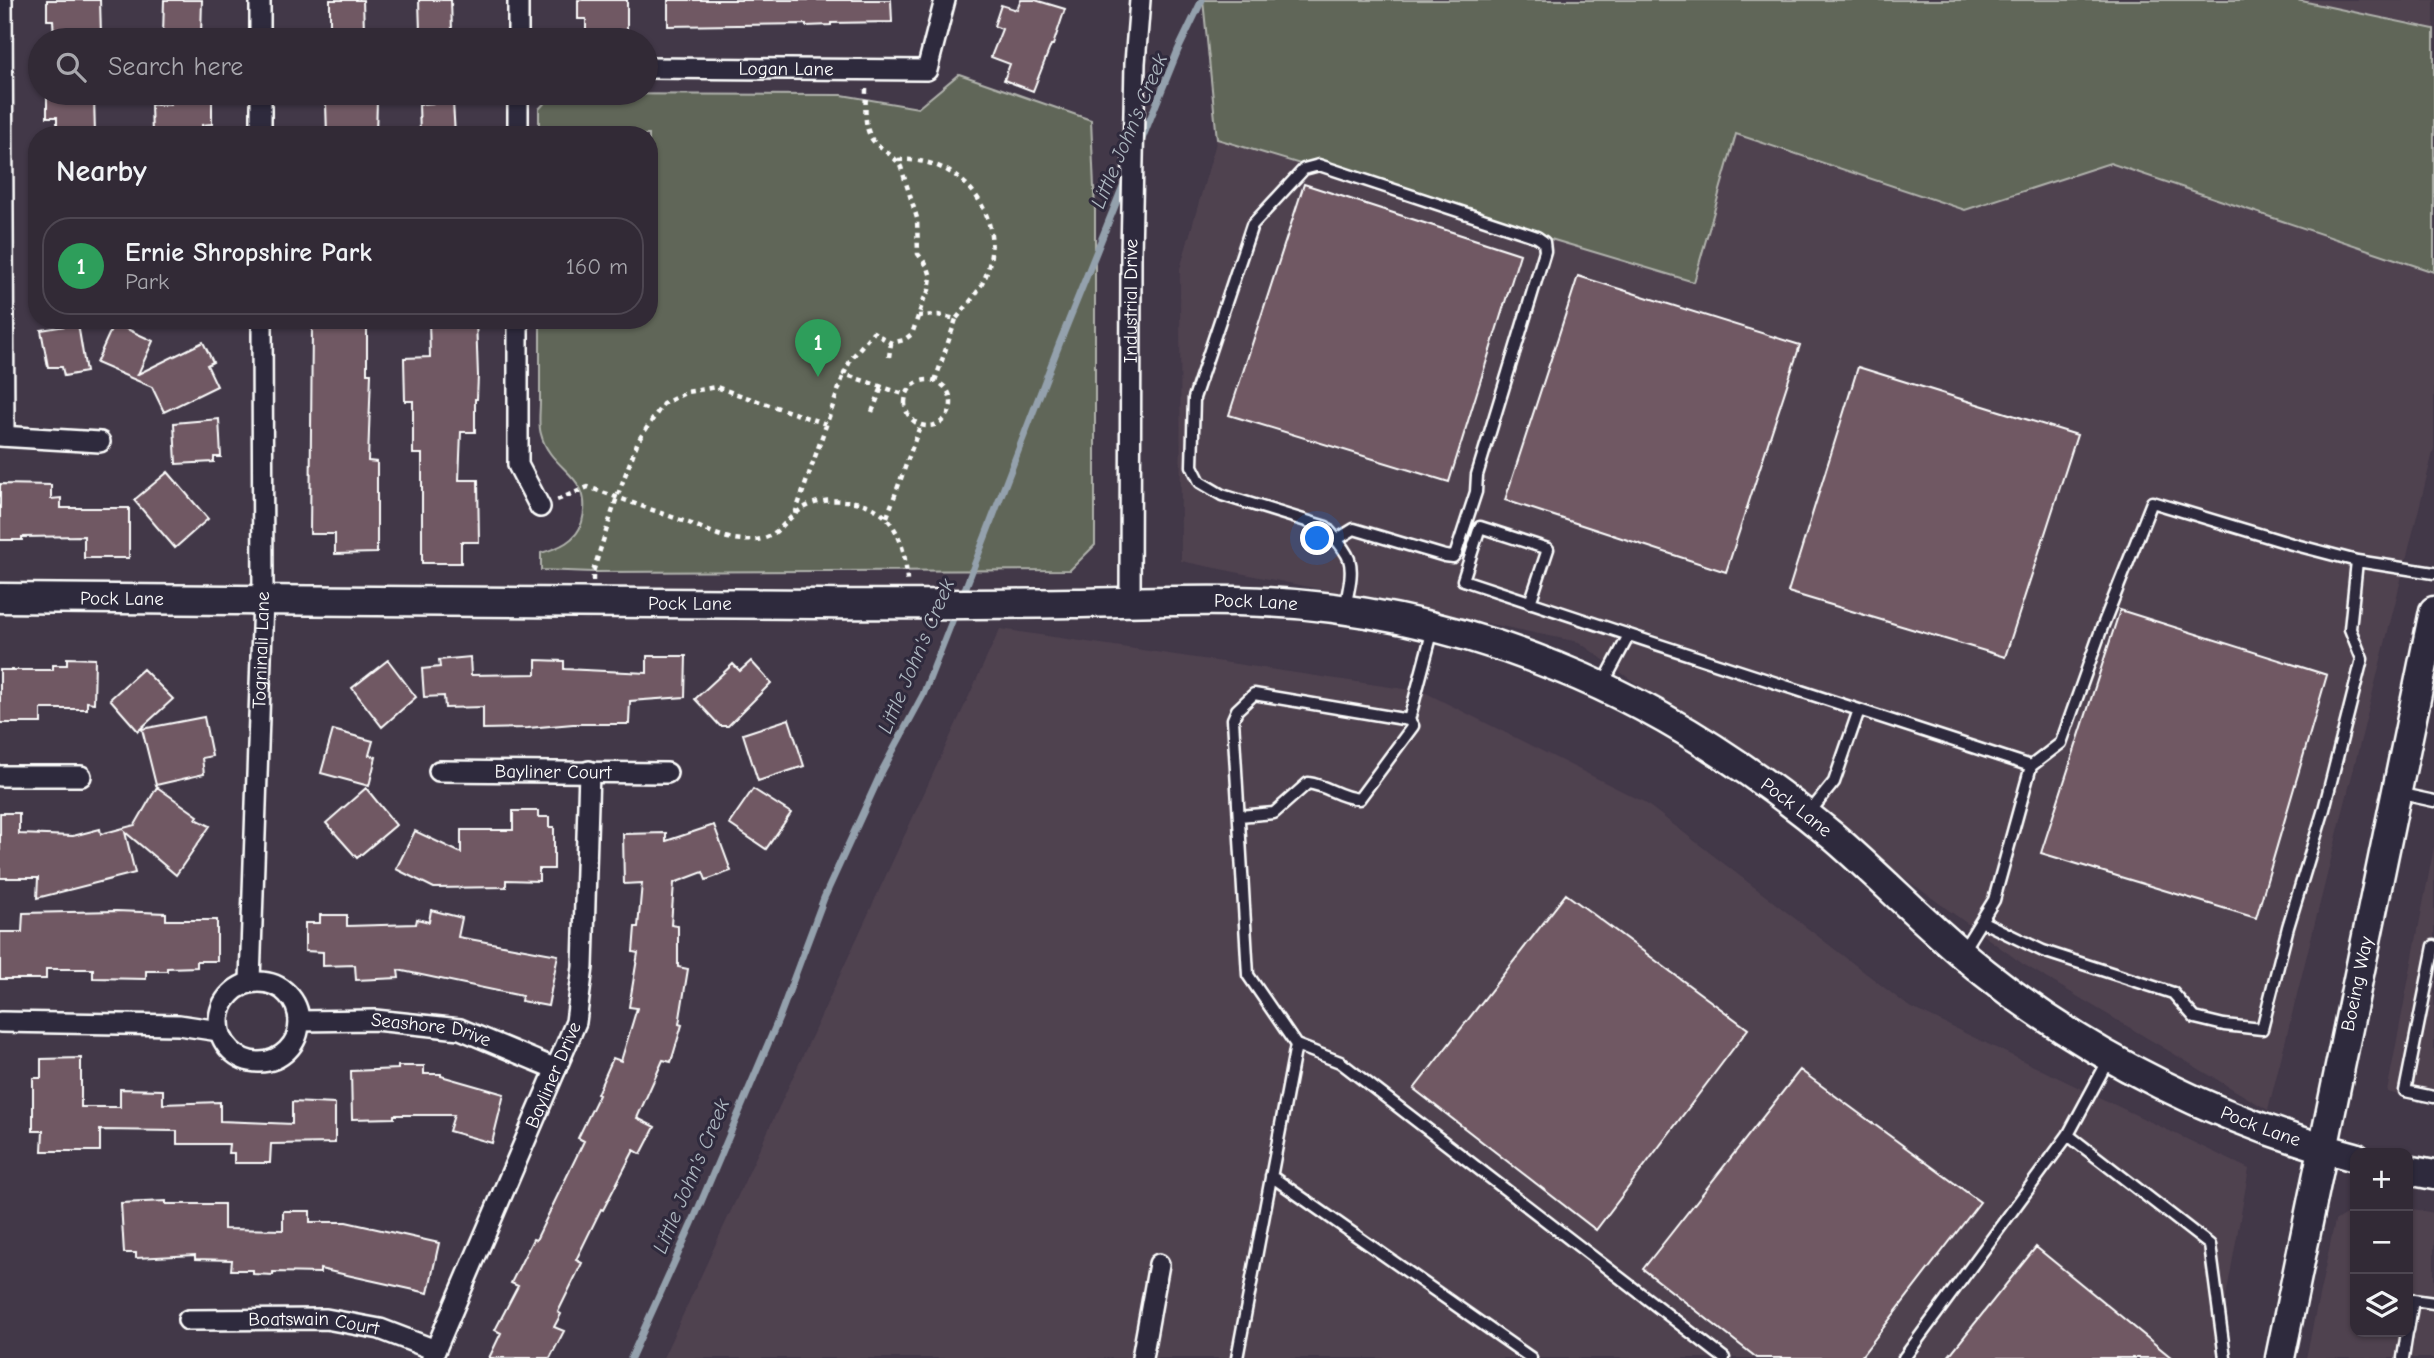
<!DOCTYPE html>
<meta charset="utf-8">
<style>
:root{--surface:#322a36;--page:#3d3642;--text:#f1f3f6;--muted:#a8a7ad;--line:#4d4651;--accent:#95b2f1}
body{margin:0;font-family:"Comic Neue",sans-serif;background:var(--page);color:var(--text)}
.controls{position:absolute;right:21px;bottom:21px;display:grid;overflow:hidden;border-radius:14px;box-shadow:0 2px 5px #0004}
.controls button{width:63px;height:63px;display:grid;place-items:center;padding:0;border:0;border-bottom:2px solid var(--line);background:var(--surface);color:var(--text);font:35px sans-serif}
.you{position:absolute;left:1318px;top:539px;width:24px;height:24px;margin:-18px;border:5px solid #fff;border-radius:50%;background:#1a73e8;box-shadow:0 0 0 10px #1a73e833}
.badge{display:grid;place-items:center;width:46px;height:46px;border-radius:50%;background:var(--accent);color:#fff;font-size:23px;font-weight:700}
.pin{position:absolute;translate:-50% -58px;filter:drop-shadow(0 2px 4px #0008)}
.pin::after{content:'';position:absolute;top:37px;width:24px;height:21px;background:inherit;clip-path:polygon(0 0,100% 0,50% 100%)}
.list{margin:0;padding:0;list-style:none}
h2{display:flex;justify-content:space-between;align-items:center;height:91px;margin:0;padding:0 28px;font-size:30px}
h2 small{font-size:23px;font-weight:400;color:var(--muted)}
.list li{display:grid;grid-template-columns:46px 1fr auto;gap:21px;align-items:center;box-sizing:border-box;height:98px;margin:0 14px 14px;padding:0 14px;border:2px solid var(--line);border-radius:28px}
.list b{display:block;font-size:26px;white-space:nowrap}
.list p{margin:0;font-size:23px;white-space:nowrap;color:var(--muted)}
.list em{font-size:23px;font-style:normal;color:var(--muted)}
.icon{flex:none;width:38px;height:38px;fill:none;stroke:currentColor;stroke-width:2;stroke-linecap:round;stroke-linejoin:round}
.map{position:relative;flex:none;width:2434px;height:1358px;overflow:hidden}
.search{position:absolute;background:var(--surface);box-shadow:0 2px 5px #0004;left:28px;top:28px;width:630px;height:77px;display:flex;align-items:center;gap:18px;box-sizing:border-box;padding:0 24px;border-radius:38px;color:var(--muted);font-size:26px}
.panel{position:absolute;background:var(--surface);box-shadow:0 2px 5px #0004;left:28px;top:126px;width:630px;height:203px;border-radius:28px}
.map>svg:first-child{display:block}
.built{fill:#504250}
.green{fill:#606659;stroke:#b0b2ac;stroke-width:2}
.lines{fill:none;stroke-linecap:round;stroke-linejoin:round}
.stream{stroke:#94a1ad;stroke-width:7}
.building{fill:#705863;stroke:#fff;stroke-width:2}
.lane-casing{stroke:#fff;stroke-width:15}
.street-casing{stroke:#fff;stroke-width:24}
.secondary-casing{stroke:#fff;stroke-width:33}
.path{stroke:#fff;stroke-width:4.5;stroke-dasharray:5 5;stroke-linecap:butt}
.lane{stroke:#2f2a3d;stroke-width:10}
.street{stroke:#2f2a3d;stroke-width:19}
.secondary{stroke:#2f2a3d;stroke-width:28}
.labels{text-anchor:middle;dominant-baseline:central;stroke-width:6;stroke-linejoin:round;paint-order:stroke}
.street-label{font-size:19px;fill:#fff;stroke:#2f2a3d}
.water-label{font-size:21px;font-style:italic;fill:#aeb8c1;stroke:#2f2a3d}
</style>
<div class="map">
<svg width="2434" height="1358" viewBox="0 0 2434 1358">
<rect width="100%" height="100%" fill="#423848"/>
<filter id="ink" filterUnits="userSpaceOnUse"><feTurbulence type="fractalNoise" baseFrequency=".0143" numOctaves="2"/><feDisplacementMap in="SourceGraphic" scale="14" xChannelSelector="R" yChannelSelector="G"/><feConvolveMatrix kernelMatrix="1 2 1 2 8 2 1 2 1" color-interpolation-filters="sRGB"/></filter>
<g filter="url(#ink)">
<path class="built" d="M2297 0H2434V29Z
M1735 134 1965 210 2110 162 2434 272V448L2268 1110 2023 964 1579 642 1181 561 1180 269 1217 139 1660 272Z
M1000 629 1424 692 1644 802 1908 1006 2249 1169 2215 1358H663Z
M2434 847V1103L2387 1092Z
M2355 1208V1332H2408V1208L2434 1213V1358H2306L2335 1221Z"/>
<path class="green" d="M1203 0H2297L2434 29V272L2110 163 1965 210 1736 134 1694 282 1217 139Z
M959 74 1091 120 1095 211V545L1070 570 593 572 541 570V553C558 548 577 541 582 522 595 474 550 472 541 434 538 425 540 412 540 402 540 375 540 347 540 320H649V135H539V109L553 94 842 95 918 108Z"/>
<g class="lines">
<path class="stream" d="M1140 144 1178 50 1202 0
M962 597 1060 342 1125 181
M631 1358 693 1221 779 1018 824 898 882 771 923 695 956 611"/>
</g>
<path class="building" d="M47 0H100L101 35 54 36 53 20H47Z
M164 0H202L201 35H163Z
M330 0H363L364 31 330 32Z
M419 0H451L452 31 420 32Z
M578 0H627V31H586V19H578Z
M668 0H891L892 22 831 23V25L806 26V24L668 26Z
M1021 0H1035L1065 9 1053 45H1051L1033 91 1004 80 1010 64 991 57 1002 29 994 26 1001 5 1017 10Z
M169 93H212V124L202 125 203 135H152L151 105H170Z
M47 94 94 95 95 135H65V130H57V117H47Z
M377 100 376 135H327L326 103Z
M453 102 455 135H420L419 104Z
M1304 184 1520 254 1449 482 1229 415Z
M1578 276 1800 345 1726 572 1505 500Z
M331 320H367V373H371L368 461 377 462V553L335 554V534H310L312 327H331Z
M429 320H476L478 376 477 399H475V432H461L459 480H478L479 542H461V563H422V454H413V401H405L404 358 430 357Z
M114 323 153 341 138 374 203 342 213 362 207 365 217 386 164 412 152 387 96 363Z
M78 324 86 372 64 376 62 367H48L41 330Z
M1858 367 2077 435 2005 657 1788 592Z
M219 419 221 457H214V462L176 464 174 423Z
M168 472 208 519 175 548 134 500Z
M0 484 51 485V499L61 498V508H129V558H84V536L22 537V540H0Z
M2120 610 2327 675 2256 918 2041 853Z
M647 656H686L685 697 630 701 629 724H573L528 728 483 729V707L445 708 444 696 424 697 422 669 440 667 439 660 470 657 471 675 536 674V660L564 661V669L647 673Z
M67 658 95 659 94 703 87 702V709H41V723H0V670H53V665H67Z
M388 660 416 697 382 727 352 688Z
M751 661 771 683 728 726H720L695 699 733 664 740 671Z
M143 669 173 699 138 731 110 699Z
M204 717 212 756 202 758 204 774 156 785 142 729Z
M789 719 804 766 758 781 743 734Z
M333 730 373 741 369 755 376 757 369 786 321 773Z
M157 787 198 816 196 819 210 826 176 875 125 832 135 873 37 898 38 878H0V813H19V834L73 836 100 829 101 834 135 825Z
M366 788 396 825 357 858 326 823Z
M753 789 791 813 766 849 729 824Z
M513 811H538V817H549V827H554V869H539V881L506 880V887L434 888 396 869 415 831 461 853V830H513Z
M714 825 731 871 706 880 703 872 674 883 671 925 678 926V967L688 969 679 1024 682 1025 671 1062 663 1060 637 1118 655 1127 641 1154 634 1150 603 1210 601 1209 576 1260 582 1263 558 1312 561 1314 554 1327 564 1331 550 1358H489L501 1333 495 1330 518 1286 511 1283 533 1239 536 1240 584 1141 578 1138 599 1095 597 1094 613 1058 621 1061 637 1008 629 1007 638 953 633 952 635 927H638L642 883 624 884 623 834 666 833V841Z
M1566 894 1748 1029 1596 1230 1414 1089Z
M431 910 462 918 458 937 558 955 548 1006 521 1001 522 996 398 970 399 978 356 980 355 965 323 966V952L305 951V923H320V915H347V926L416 924 417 919 429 922Z
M116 911 166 913V920H217V961H197V967L167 968V971H146V979L93 978V969H46V979H0V932H22L23 913Z
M81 1058V1107H120V1089L163 1090V1104L220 1102V1121L292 1124V1102L335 1104V1143L271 1144 270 1163H234V1153H228L229 1144H177V1131L100 1130V1151H42L43 1131H33V1078H41V1059Z
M398 1066H424V1074H441V1076L504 1094 492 1143 449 1131 454 1115H394V1118L352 1119 351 1071 398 1069Z
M1800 1070 1980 1202 1860 1358H1757L1643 1269Z
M166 1201V1204H224V1229L283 1230V1211H310V1222H346L439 1243 428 1293 320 1269V1273L273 1272V1275L253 1274V1270H231L232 1260 195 1259V1255L136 1258V1253H124L121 1203Z
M2036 1247 2172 1358H1947Z"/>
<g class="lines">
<defs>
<path id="lane" d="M1336 540 1354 529 1445 556 1453 557 1456 553 1476 492 1477 475 1545 251 1544 242 1537 237 1319 165 1304 169 1252 225 1194 398 1192 466 1200 482 1222 495 1326 527C1333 536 1345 548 1349 559 1354 574 1347 594 1345 609
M1530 603 1548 549 1480 527 1463 580C1652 643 1842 705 2031 766L1994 900 1963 950
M1602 686 1629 635
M1409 720 1433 629
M2031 766 2061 743 2101 630 2152 502 2292 544 2357 561
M2397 793 2434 801
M1809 813 1834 782 1859 710
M1981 921 2043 951 2173 993 2195 1018 2224 1025 2262 1029 2288 927 2324 809 2362 659 2350 629 2357 561 2434 573
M2434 946 2405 1091 2434 1097
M1296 1045 1340 1062 1724 1358
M2068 1135 2210 1245 2225 1358
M1271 1176 1531 1358
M2408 1330 2413 1300 2434 1303
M1237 1358 1296 1045 1248 975 1233 719 1237 710 1254 694 1409 720 1413 726 1359 799C1337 797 1329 786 1308 783L1274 813 1239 816
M1904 1358 2068 1135 2109 1059
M2403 1358 2407 1332"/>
<g id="street">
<path d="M2 0 4 436"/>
<path d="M260 0V40"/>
<path d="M518 0V40"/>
<path id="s1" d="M646 68 927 70 945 0"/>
<path d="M261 93V135"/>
<path d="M518 135V93"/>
<path d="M518 320V465L540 507"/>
<path d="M0 436 100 442"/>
<path id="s2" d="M1130 602 1131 255 1135 63 1140 0"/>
<path id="s3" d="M439 771 667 773"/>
<path d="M0 776H81"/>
<path id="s4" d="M250 981 263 599 262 320"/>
<circle cx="259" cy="1022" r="40"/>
<path id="s5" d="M299 1021 375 1020 460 1029 556 1069"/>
<path d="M0 1022 179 1025 219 1031"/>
<path id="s6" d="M188 1320 326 1319 380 1329 435 1350"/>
<path id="s7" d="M432 1358 576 1022 583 967 589 771"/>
<path d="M1142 1358 1159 1264"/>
</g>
<g id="secondary">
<path id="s8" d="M0 598C273 599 547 604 820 604 904 605 989 604 1073 603 1127 602 1182 600 1237 601 1346 603 1455 626 1557 667 1658 707 1751 768 1835 838 1886 882 1932 931 1985 973 2093 1059 2222 1122 2355 1157"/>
<path d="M2408 1170 2434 1175"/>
<path id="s9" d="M2280 1358 2434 611"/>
</g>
</defs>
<use href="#lane" class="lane-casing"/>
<use href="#street" class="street-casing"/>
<use href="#secondary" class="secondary-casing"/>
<path class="path" d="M866 89C866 107 862 130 876 144 885 152 895 156 901 167L917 218 918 254 928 267 931 277 929 290 924 299 912 334 904 340 891 343 873 332 851 359 844 374 906 395
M898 160C958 156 1005 209 988 269 983 288 968 304 956 319L938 315 918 316
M889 357 891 343
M905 403a23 23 0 1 1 46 0a23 23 0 1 1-46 0Z
M935 381 956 319
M872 412 882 387
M557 500 588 487C622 499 655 511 689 523 703 528 719 537 734 539 783 547 778 517 812 504 822 500 834 500 844 501 891 502 906 540 907 582
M795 514 844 374
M887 517 920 426
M593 581V572L617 497 638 441 663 404 687 392 716 387 826 424"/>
<use href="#lane" class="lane"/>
<use href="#street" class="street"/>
<use href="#secondary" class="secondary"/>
</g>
</g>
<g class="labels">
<g class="street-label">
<text stroke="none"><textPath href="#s1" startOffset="140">Logan Lane</textPath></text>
<text stroke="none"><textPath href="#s2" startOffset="301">Industrial Drive</textPath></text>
<text stroke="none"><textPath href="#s8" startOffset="122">Pock Lane</textPath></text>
<text stroke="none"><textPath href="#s8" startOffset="690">Pock Lane</textPath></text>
<text stroke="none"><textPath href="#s8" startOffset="1256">Pock Lane</textPath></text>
<text stroke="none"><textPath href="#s4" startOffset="331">Togninali Lane</textPath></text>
<text stroke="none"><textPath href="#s3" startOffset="114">Bayliner Court</textPath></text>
<text stroke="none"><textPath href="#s8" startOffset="1844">Pock Lane</textPath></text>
<text stroke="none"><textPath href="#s9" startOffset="382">Boeing Way</textPath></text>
<text stroke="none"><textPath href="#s5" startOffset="133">Seashore Drive</textPath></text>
<text stroke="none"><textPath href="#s7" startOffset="308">Bayliner Drive</textPath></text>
<text stroke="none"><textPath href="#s8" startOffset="2412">Pock Lane</textPath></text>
<text stroke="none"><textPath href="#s6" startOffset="126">Boatswain Court</textPath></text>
</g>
<g class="water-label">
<text transform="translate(1129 131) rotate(-67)">Little John's Creek</text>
<text transform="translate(916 656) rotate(-67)">Little John's Creek</text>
<text transform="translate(691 1176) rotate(-67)">Little John's Creek</text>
</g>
</g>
</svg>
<div class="controls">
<button>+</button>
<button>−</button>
<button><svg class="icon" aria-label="layers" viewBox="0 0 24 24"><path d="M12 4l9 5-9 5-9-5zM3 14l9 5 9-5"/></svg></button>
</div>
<div class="you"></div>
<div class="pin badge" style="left:818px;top:377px;background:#2e9e5b">1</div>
<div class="search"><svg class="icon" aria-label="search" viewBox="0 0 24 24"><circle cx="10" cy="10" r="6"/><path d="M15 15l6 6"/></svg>Search here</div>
<section class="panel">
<h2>Nearby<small></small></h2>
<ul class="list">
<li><span class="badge" style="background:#2e9e5b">1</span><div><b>Ernie Shropshire Park</b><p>Park</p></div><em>160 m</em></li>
</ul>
</section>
</div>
